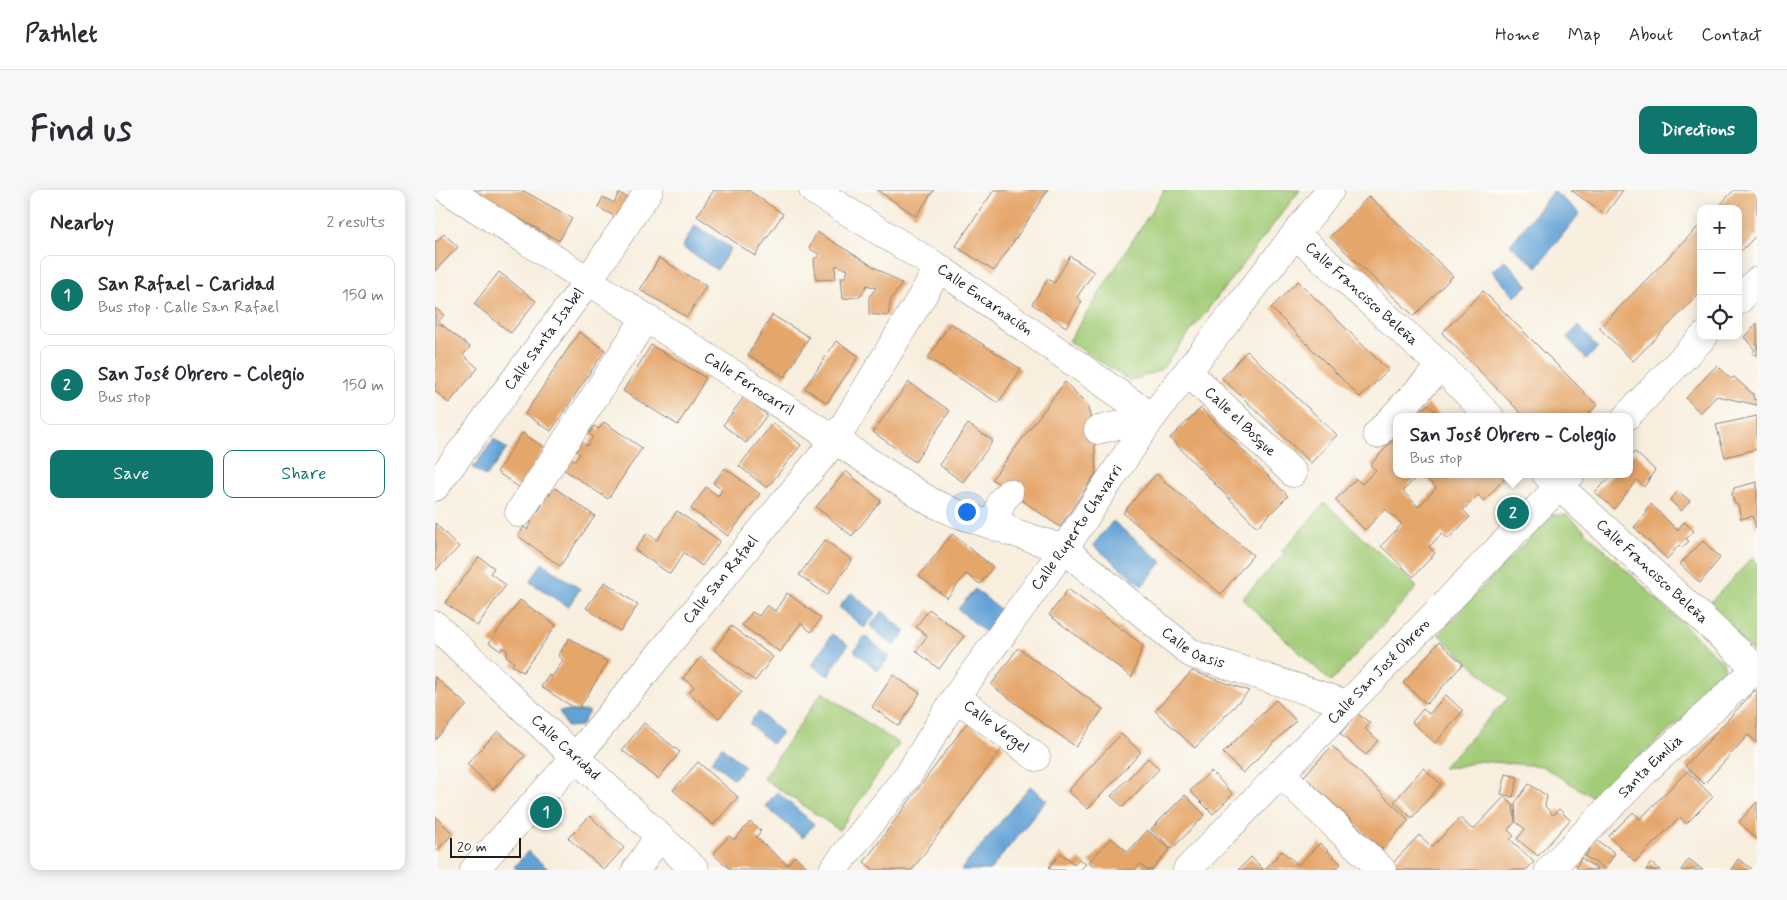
<!DOCTYPE html>
<meta charset="utf-8">
<style>
:root{--surface:#fff;--page:#f7f7f7;--text:#2b2b33;--muted:#7c7c81;--line:#e1e1e2;--accent:#0f766e}
body{margin:0;font-family:Mynerve,sans-serif;background:var(--page);color:var(--text)}
.controls{position:absolute;right:15px;top:15px;display:grid;overflow:hidden;border-radius:10px;box-shadow:0 2px 12px #0003}
.controls button{width:45px;height:45px;display:grid;place-items:center;padding:0;border:0;border-bottom:1px solid var(--line);background:var(--surface);color:var(--text);font:25px sans-serif}
.scale{position:absolute;left:15px;bottom:12px;width:71px;box-sizing:border-box;padding-left:5px;border:2px solid #1c1c1c;border-top:0;font-size:14px;line-height:18px;white-space:nowrap;color:#1c1c1c;-webkit-text-stroke:4px #fdfcf7;paint-order:stroke}
.you{position:absolute;left:531px;top:321px;width:18px;height:18px;margin:-12px;border:4px solid #fff;border-radius:50%;background:#1a73e8;box-shadow:0 0 0 8px #1a73e833}
.badge{display:grid;place-items:center;width:32px;height:32px;border-radius:50%;background:var(--accent);color:#fff;font-size:16px;font-weight:700}
.pin{position:absolute;translate:-50% -50%;border:2px solid #fff;box-shadow:0 1px 5px #0006}
.popup{position:absolute;left:958px;top:223px;width:240px;height:65px;box-sizing:border-box;display:grid;place-content:center;border-radius:10px;background:var(--surface);filter:drop-shadow(0 1px 4px #0005);font-size:16px;white-space:nowrap;color:var(--muted)}
.popup b{font-size:19px;color:var(--text)}
.popup::after{content:'';position:absolute;left:50%;top:100%;margin-left:-10px;border:10px solid transparent;border-top-color:var(--surface)}
.list{margin:0;padding:0;list-style:none}
h2{display:flex;justify-content:space-between;align-items:center;height:65px;margin:0;padding:0 20px;font-size:21px}
h2 small{font-size:16px;font-weight:400;color:var(--muted)}
.list li{display:grid;grid-template-columns:32px 1fr auto;gap:15px;align-items:center;box-sizing:border-box;height:80px;margin:0 10px 10px;padding:0 10px;border:1px solid var(--line);border-radius:10px}
.list b{display:block;font-size:19px;white-space:nowrap}
.list p{margin:0;font-size:16px;white-space:nowrap;color:var(--muted)}
.list em{font-size:16px;font-style:normal;color:var(--muted)}
.actions{display:flex;gap:10px;padding:15px 20px}
.actions a{flex:1;padding:11px 0;border:1px solid var(--accent);border-radius:10px;text-align:center;font-size:18px;color:var(--accent)}
.actions .main{background:var(--accent);color:#fff}
.icon{flex:none;width:28px;height:28px;fill:none;stroke:currentColor;stroke-width:2;stroke-linecap:round;stroke-linejoin:round}
.map{position:relative;flex:none;width:1322px;height:680px;overflow:hidden;border-radius:10px}
header{display:flex;align-items:center;gap:30px;box-sizing:border-box;height:70px;padding:0 25px;background:var(--surface);border-bottom:1px solid var(--line)}
header strong{font-size:24px}
nav{display:flex;gap:28px;margin-inline-start:auto;font-size:18px}
.intro{display:flex;align-items:center;justify-content:space-between;box-sizing:border-box;height:120px;padding:0 30px}
h1{margin:0;font-size:35px}
.button{padding:12px 22px;border-radius:10px;background:var(--accent);color:#fff;font-size:18px;font-weight:700}
main{display:flex;gap:30px;padding:0 30px}
aside{flex:1;background:var(--surface);border-radius:10px;box-shadow:0 2px 12px #0003}
.map>svg:first-child{display:block}
.green{fill:#a3cc78;stroke:#60744a}
.water{fill:#63a2d5;stroke:#405f78}
.building{fill:#e5a66a}
.lines{fill:none;stroke-linecap:round;stroke-linejoin:round}
.minor-casing{stroke:#8a857d;stroke-width:29}
.minor{stroke:#fff;stroke-width:28}
.labels{text-anchor:middle;dominant-baseline:central;stroke-width:4.5;stroke-linejoin:round;paint-order:stroke}
.street-label{font-size:15px;fill:#1c1c1c;stroke:#fdfcf7}
</style>
<header>
<strong>Pathlet</strong>
<nav><a>Home</a><a>Map</a><a>About</a><a>Contact</a></nav>
</header>
<div class="intro"><h1>Find us</h1><a class="button">Directions</a></div>
<main>
<aside>
<h2>Nearby<small>2 results</small></h2>
<ul class="list">
<li><span class="badge">1</span><div><b>San Rafael - Caridad</b><p>Bus stop · Calle San Rafael</p></div><em>150 m</em></li>
<li><span class="badge">2</span><div><b>San José Obrero - Colegio</b><p>Bus stop</p></div><em>150 m</em></li>
</ul>
<div class="actions"><a class="main">Save</a><a>Share</a></div>
</aside>
<div class="map">
<svg width="1322" height="680" viewBox="0 0 1322 680">
<rect width="100%" height="100%" fill="#fdfcf7"/>
<filter id="ink" filterUnits="userSpaceOnUse"><feTurbulence type="fractalNoise" baseFrequency=".02" numOctaves="2"/><feDisplacementMap in="SourceGraphic" scale="10" xChannelSelector="R" yChannelSelector="G"/><feConvolveMatrix kernelMatrix="1 2 1 2 8 2 1 2 1" color-interpolation-filters="sRGB"/></filter>
<filter id="wash" filterUnits="userSpaceOnUse"><feTurbulence type="fractalNoise" baseFrequency=".0096" numOctaves="4" result="noise"/><feDisplacementMap in="SourceGraphic" scale="20" xChannelSelector="R" yChannelSelector="G"/><feGaussianBlur stdDeviation="1.12" result="paint"/><feColorMatrix in="noise" values="0 0 0 0 0 0 0 0 0 0 0 0 0 0 0 0 0 1.4 0 .05"/><feComposite in="paint" operator="in"/></filter>
<g filter="url(#wash)">
<rect width="100%" height="100%" fill="#f8eede"/>
<path class="green" d="M727 0H865L726 180 695 191 634 151 729 1Z
M890 313 982 397 896 492 807 409 849 364 847 361Z
M1116 325H1133L1289 473V491L1159 608 1107 576 1044 571 1021 577 1007 578 1073 508 1003 444Z
M1317 368 1322 373V460L1319 462 1271 417Z
M387 502 464 554 404 640 328 588Z"/>
<path class="water" d="M1118 1 1145 23 1102 77 1075 55Z
M260 35 296 58 282 80 247 57Z
M1070 70 1093 95 1080 107 1057 81Z
M1144 136 1163 158 1151 169 1132 147Z
M59 249 72 259 51 287 38 278Z
M678 331 727 372 707 396 658 355Z
M107 373 145 399 133 417 95 392Z
M540 399 568 422 551 443 523 419Z
M416 403 441 423 429 438 404 417Z
M447 421 471 442 459 456 435 436Z
M397 444 413 455 393 486 377 475Z
M430 446 455 467 443 481 419 461Z
M124 521H154L146 536 132 537Z
M324 522 347 543 337 554 314 533Z
M287 557 310 576 299 589 276 571Z
M595 596 612 610 555 680H526Z
M342 602 379 634 368 648 330 616Z
M93 661 114 680H83L79 677Z"/>
<g id="blocks">
<path class="building" d="M33 0H87L137 28 124 51Z
M279 0H313L348 24 320 66 262 26Z
M442 0H499L481 26Z
M559 0H613L559 81 521 56Z
M1136 0H1188L1170 25Z
M1299 0H1322V45L1303 64V19H1281Z
M184 3 195 9 184 29 163 17 168 7 179 13Z
M934 6 1018 86 979 126 895 47Z
M1266 34V102L1198 171 1164 138Z
M382 42 467 94 456 109 453 126 434 124V107L441 98 432 95 426 106 408 109 406 87H410L413 80 401 75 400 89 381 90 379 69 385 65 374 58Z
M9 44 23 57 0 81V50L2 52Z
M635 66 659 82 642 107 647 112 631 137 597 114 613 89 619 93Z
M224 68 271 96 252 127 205 100Z
M64 82 101 111 76 143 39 114Z
M863 91 953 180 925 207 836 118Z
M1048 101 1162 215 1151 227H1090L1007 143Z
M0 118 9 125 3 132 35 157 28 165 43 178 14 213 0 201Z
M337 125 374 147 350 187 313 165Z
M515 133 586 179 563 213 493 168Z
M1322 133V166L1317 163 1320 160 1309 147Z
M144 142 170 160 116 241 90 224Z
M401 151 424 166 392 213 370 198Z
M216 155 271 188 243 235 188 201Z
M812 161 902 245 876 273 787 188Z
M1282 175 1296 189 1299 187 1318 204 1319 210 1322 209V215L1282 206 1265 223 1251 208Z
M474 192 515 221 480 272 438 242Z
M630 192 652 214 659 242 661 283 625 337 557 289Z
M309 207 332 225 311 253 288 235Z
M993 214 1006 227H980Z
M766 218 853 306 822 337 735 248Z
M1322 226V259L1290 267 1281 235Z
M169 232 207 258 173 309 128 279 136 268 140 271 145 264 141 261 147 252 152 256 158 247 154 244 159 236 164 239Z
M338 233 366 255 332 298 304 276Z
M533 234 558 251 528 292 504 275Z
M87 243 110 258 85 298 62 282Z
M957 251 962 256V284H984L968 301 983 317 1001 298 987 284H1066L1070 288 1049 311 1043 305 1028 320 1035 327 1013 349 1007 343 994 357 1000 363 978 387 946 356 967 334 950 319 930 340 900 310 921 289 927 294 941 280 935 275Z
M1200 262 1220 280 1209 297 1202 290 1179 319 1160 302 1178 284H1194V268Z
M290 278 325 304 293 346 256 319 271 297 283 306 287 300 278 293Z
M411 281 446 311 417 346 381 317Z
M721 284 818 365 786 404 688 323Z
M1322 292V338H1321L1318 326 1306 329 1303 315 1299 313 1297 305 1299 298Z
M120 298 160 326 125 376 83 346 89 337 92 340 97 332 92 329 98 321 102 323 108 314 105 312 111 302 115 305Z
M1243 301 1255 311 1246 321 1235 310Z
M1216 314 1242 340 1249 332 1259 341 1251 349 1254 351 1247 358 1244 355 1232 369 1199 337 1212 323 1210 321Z
M242 321 285 351 267 376 249 363 235 384 200 360 212 343 222 350Z
M0 333 24 357 0 381Z
M517 344 558 377 545 394 531 384 512 408 484 386Z
M390 350 417 370 392 405 364 385Z
M1268 351 1285 368 1265 393 1245 374Z
M44 367 59 378 55 383 71 395 42 436 10 413Z
M170 392 203 415 185 441 151 418Z
M633 399 708 455 697 487 614 425Z
M352 403 386 428 376 442 366 433 345 462 307 435 317 422 324 426 332 415 340 421Z
M85 410 121 435 88 482 77 475 79 472 70 465 73 462 68 457 66 461 54 453Z
M494 419 529 446 504 479 481 461 492 446 481 437Z
M296 436 338 467 320 491 279 460Z
M134 448 173 472 143 520 106 497 114 485 117 487 128 470 123 466Z
M1004 452 1028 474 992 514 968 493Z
M583 458 668 519 641 557 556 495Z
M266 467 307 502 284 528 254 503 259 497 248 488Z
M757 481 814 501 760 558 720 521Z
M458 485 485 503 464 536 437 517Z
M0 487 32 515 0 550Z
M1320 500 1322 502V553L1313 545 1269 594 1250 576Z
M1011 505 1028 521 1000 553 977 532 988 519 994 524Z
M841 510 861 531 808 583 788 563Z
M922 523 935 533 930 539 943 550 931 565 905 544Z
M209 533 245 562 223 589 187 560Z
M532 533 569 556 477 680H439L429 672Z
M63 541 90 566 58 599 32 574Z
M686 544 706 562 653 619 633 601Z
M897 556 974 630 947 659 869 586Z
M713 568 724 579 688 617 676 606Z
M263 572 303 607 278 635 238 600Z
M988 578 1006 594 977 628 959 612Z
M776 581 798 604 778 624 755 601Z
M1252 581 1278 607 1251 634 1245 627 1200 672 1174 646 1198 622 1205 629Z
M1071 584 1083 587 1078 607 1066 604Z
M1094 594 1112 606 1110 616 1118 625 1124 619 1135 630 1103 666 1082 649 1090 639 1081 632 1080 613Z
M750 605 770 625 737 659 716 639Z
M1069 607 1078 615 1080 632 1073 640 1079 646 1075 649 1099 672 1091 680H959L955 676 984 645 997 657 1025 628 1038 640Z
M1322 612V649L1304 632Z
M0 626 18 644 0 662Z
M155 626 189 658 169 680 133 648Z
M315 632 326 641 321 647 352 675 360 666 373 678 372 680H296L278 664 294 646 299 650Z
M713 640 735 659 717 680H712L705 674 700 680H663L654 672 676 648 693 662Z
M1161 650 1180 663 1170 679 1150 666Z
M885 653 906 674 900 680 830 679 847 661 863 675Z
M626 663 639 674 644 669 651 674 645 680H617L614 677Z
M816 667 829 680H803Z
M1146 668 1162 679V680H1146L1141 677Z
M1254 669 1268 680H1246Z
M1303 669 1319 680H1296Z
M1216 673 1225 680H1211Z"/>
</g>
</g>
<g filter="url(#ink)">
<use href="#blocks" fill-opacity="0" stroke="#8a857d" stroke-width="1"/>
<g class="lines">
<defs>
<g id="minor">
<path id="s1" d="M13 0 496 312 523 324 629 359 757 464 913 514"/>
<path id="s2" d="M378 0 504 78 717 227"/>
<path id="s3" d="M861 45 1006 176 1055 227"/>
<path d="M1303 111 1322 91"/>
<path id="s4" d="M753 182 858 283"/>
<path d="M1191 227 1269 146"/>
<path d="M663 240 717 227"/>
<path d="M942 244 1006 176"/>
<path id="s5" d="M1111 284 1322 479"/>
<path id="s6" d="M0 297 153 91 214 0"/>
<path d="M574 303 567 310 562 325 565 332 575 342"/>
<path d="M84 323 210 129"/>
<path id="s7" d="M0 435 260 680"/>
<path id="s8" d="M521 507 601 567"/>
<path d="M845 583 947 680"/>
<path id="s9" d="M39 680 140 568 401 249 504 78"/>
<path d="M201 680 224 646"/>
<path id="s10" d="M398 680 474 584 521 507 629 359 717 227 895 0"/>
<path id="s11" d="M752 680 1136 284"/>
<path id="s12" d="M1114 680 1212 579 1322 478"/>
</g>
</defs>
<use href="#minor" class="minor-casing"/>
<use href="#minor" class="minor"/>
</g>
</g>
<g class="labels">
<g class="street-label">
<text stroke="none"><textPath href="#s3" startOffset="88">Calle Francisco Beleña</textPath></text>
<text stroke="none"><textPath href="#s2" startOffset="204">Calle Encarnación</textPath></text>
<text stroke="none"><textPath href="#s6" startOffset="184">Calle Santa Isabel</textPath></text>
<text stroke="none"><textPath href="#s1" startOffset="358">Calle Ferrocarril</textPath></text>
<text stroke="none"><textPath href="#s4" startOffset="72">Calle el Bosque</textPath></text>
<text stroke="none"><textPath href="#s10" startOffset="421">Calle Ruperto Chavarri</textPath></text>
<text stroke="none"><textPath href="#s5" startOffset="144">Calle Francisco Beleña</textPath></text>
<text stroke="none"><textPath href="#s9" startOffset="381">Calle San Rafael</textPath></text>
<text stroke="none"><textPath href="#s1" startOffset="880">Calle Oasis</textPath></text>
<text stroke="none"><textPath href="#s11" startOffset="276">Calle San José Obrero</textPath></text>
<text stroke="none"><textPath href="#s8" startOffset="50">Calle Vergel</textPath></text>
<text stroke="none"><textPath href="#s7" startOffset="179">Calle Caridad</textPath></text>
<text stroke="none"><textPath href="#s12" startOffset="145">Santa Emilia</textPath></text>
</g>
</g>
</svg>
<div class="controls">
<button>+</button>
<button>−</button>
<button><svg class="icon" aria-label="locate" viewBox="0 0 24 24"><circle cx="12" cy="12" r="6"/><path d="M12 2v4M12 18v4M2 12h4M18 12h4"/></svg></button>
</div>
<div class="scale">20 m</div>
<div class="you"></div>
<div class="pin badge" style="left:111px;top:622px">1</div>
<div class="pin badge" style="left:1078px;top:323px">2</div>
<div class="popup"><b>San José Obrero - Colegio</b>Bus stop</div>
</div>
</main>
